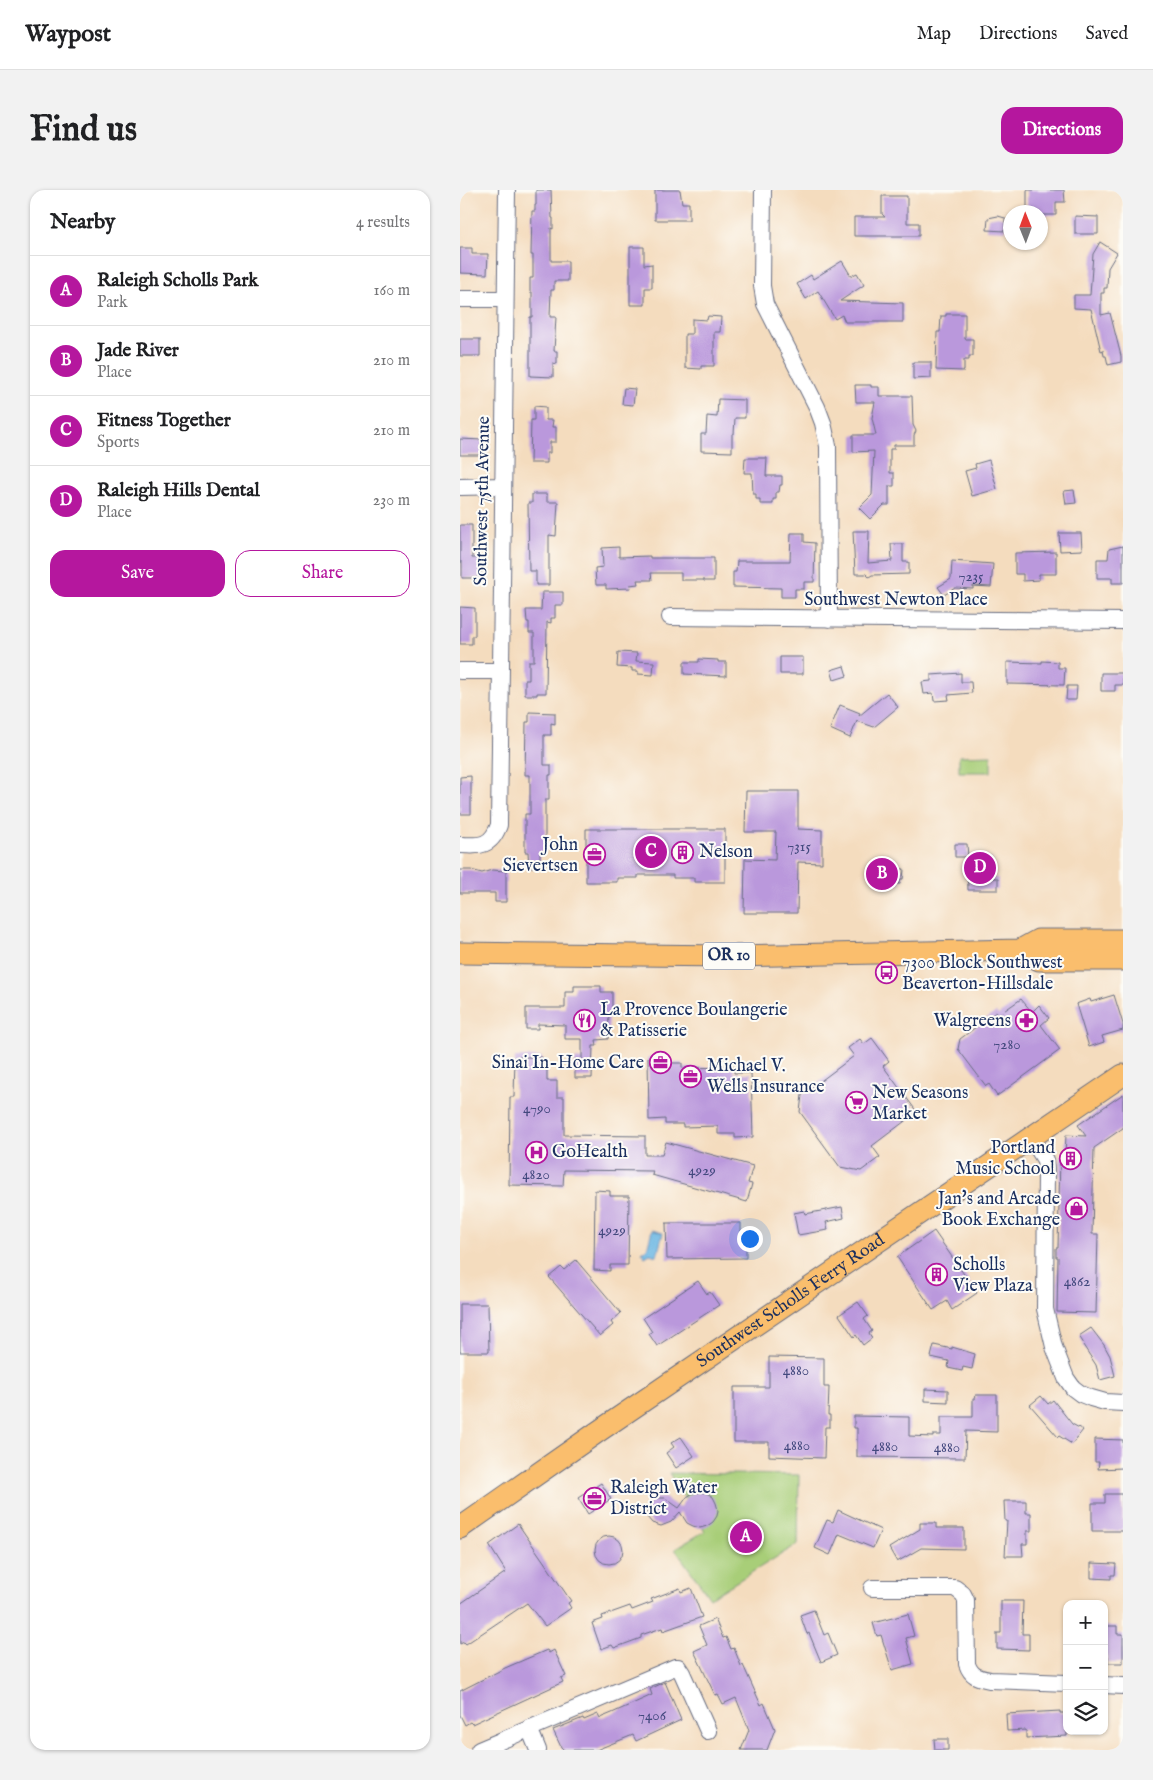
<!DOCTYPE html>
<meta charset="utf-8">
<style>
:root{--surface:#fff;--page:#f2f2f2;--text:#202124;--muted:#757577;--line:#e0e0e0;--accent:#b5179e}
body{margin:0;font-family:"IM FELL English",serif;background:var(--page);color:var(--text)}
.controls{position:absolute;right:15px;bottom:15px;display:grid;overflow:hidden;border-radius:10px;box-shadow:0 1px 4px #0004}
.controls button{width:45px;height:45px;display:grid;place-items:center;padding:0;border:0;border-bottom:1px solid var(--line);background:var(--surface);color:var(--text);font:25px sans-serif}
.compass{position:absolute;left:543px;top:15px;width:45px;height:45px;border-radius:50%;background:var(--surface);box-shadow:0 1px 4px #0004;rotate:359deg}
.you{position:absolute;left:289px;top:1048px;width:18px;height:18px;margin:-12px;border:4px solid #fff;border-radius:50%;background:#1a73e8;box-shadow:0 0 0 8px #1a73e833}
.badge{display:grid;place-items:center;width:32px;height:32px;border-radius:50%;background:var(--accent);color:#fff;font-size:16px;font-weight:700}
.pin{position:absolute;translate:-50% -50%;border:2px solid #fff;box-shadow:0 1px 5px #0006}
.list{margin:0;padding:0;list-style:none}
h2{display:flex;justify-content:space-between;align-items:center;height:65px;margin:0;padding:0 20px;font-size:21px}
h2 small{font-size:16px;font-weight:400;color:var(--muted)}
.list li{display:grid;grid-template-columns:32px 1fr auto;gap:15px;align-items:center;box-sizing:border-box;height:70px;padding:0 20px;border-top:1px solid var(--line)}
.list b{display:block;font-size:19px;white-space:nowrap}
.list p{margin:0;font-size:16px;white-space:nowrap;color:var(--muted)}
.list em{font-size:16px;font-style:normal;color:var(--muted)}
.actions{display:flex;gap:10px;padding:15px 20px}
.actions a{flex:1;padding:11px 0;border:1px solid var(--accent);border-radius:15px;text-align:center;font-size:18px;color:var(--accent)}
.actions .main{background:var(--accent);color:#fff}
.icon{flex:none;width:28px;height:28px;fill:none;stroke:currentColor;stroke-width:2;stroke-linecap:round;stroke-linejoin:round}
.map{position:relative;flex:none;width:663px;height:1560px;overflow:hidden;border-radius:15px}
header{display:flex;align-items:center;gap:30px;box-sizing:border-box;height:70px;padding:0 25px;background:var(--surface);border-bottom:1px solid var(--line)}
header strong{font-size:24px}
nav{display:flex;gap:28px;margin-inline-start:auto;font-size:18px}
.intro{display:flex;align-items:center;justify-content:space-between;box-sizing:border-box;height:120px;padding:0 30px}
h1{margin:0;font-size:35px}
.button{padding:12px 22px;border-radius:15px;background:var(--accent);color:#fff;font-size:18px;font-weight:700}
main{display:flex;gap:30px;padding:0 30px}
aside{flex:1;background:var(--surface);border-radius:15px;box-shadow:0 1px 4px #0004}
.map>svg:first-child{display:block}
.green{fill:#a8ce78;stroke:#627e6b}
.water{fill:#69b5e2;stroke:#4272a0}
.building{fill:#ba98dc}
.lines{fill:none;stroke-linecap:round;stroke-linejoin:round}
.minor-casing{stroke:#676c80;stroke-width:18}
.major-casing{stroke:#676c80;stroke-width:23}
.minor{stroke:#fff;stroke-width:16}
.major{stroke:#fabe6d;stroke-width:21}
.labels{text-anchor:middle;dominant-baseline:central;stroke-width:4;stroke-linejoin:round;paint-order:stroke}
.number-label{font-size:15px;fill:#43497e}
.shield{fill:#fdfcf7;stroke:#5f6c8c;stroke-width:1}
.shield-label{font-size:16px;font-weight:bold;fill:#1b2f5e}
.street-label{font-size:18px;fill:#1b2f5e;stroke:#fdfcf7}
.poi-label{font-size:18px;fill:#1b2f5e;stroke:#fdfcf7;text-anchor:start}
</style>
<header>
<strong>Waypost</strong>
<nav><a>Map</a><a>Directions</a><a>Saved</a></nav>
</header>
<div class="intro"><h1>Find us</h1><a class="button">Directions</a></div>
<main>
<aside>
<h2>Nearby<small>4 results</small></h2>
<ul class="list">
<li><span class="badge">A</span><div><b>Raleigh Scholls Park</b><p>Park</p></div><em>160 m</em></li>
<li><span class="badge">B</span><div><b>Jade River</b><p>Place</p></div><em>210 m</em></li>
<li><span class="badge">C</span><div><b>Fitness Together</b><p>Sports</p></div><em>210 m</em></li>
<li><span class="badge">D</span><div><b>Raleigh Hills Dental</b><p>Place</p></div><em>230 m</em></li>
</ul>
<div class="actions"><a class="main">Save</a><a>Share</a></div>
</aside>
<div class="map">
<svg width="663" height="1560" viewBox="0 0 663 1560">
<rect width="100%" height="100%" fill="#fdfcf7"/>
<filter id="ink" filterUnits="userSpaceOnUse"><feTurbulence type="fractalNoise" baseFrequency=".02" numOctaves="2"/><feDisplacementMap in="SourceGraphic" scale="10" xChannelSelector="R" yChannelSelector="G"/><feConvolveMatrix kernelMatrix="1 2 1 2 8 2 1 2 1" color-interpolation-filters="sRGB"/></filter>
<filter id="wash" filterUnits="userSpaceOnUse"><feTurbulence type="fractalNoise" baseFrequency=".0096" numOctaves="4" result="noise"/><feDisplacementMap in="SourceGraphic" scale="20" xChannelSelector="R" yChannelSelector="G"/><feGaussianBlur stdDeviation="1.12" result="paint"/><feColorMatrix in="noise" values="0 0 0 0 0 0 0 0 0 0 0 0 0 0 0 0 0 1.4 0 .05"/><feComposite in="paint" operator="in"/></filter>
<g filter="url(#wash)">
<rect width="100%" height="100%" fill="#f4dcbe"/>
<path class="green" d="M531 565V582H499V566Z
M209 1283 339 1285 338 1354 250 1408 215 1359 245 1341Z"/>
<path class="water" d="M192 1040 203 1043 197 1066 190 1064 185 1067 182 1062 187 1059Z"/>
<g id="blocks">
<path class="building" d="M76 0H91L92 28H93V39L91 38V71H108V91H94V100H91L90 127H96L94 161H97V174L93 173V187L70 186V127H72V102H70V88H73V65H71L72 21H75V15H76Z
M195 0H220L222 13H229V30H195Z
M567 0H604L605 12H596V25H580V22H571V19H567Z
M422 6H447V33H459V46H394V27H425L422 24Z
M538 26 545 28V41L527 40 528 28Z
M615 26 638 27V44H615Z
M640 52 657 63 648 78 647 98H644V103H641V125L650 123 661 166V172L648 175 646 166H644L643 160 641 161 631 119 614 118V105H630L633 64Z
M170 57H184V75L192 74V98H185V115H170Z
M0 58H12V64H28L27 84 0 83Z
M382 71 391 86 397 83 404 95 380 111 443 113V132H385L382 125 375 129 358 101 346 109 337 94 351 85 353 89Z
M486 124H505V149H513V166H509V170H504V181L476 180 477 142H480L481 126H486Z
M248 126 261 127 260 142H254V176H241V179L225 178V144H232V129L247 130Z
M0 149H20V166H0Z
M453 172H471V188L453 189Z
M395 195H411V197H419V206H452L453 235 456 241 454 245V255H434V259H430V283H434V296H429V315H424L410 329 399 318 412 305 414 261 393 262V245H416L412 228 415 212H396Z
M164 198 175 199 173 215 162 214Z
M258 209 285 210V228H275L274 244H272V262L241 261V244H246L247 226 257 227Z
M74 216 86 217V230H93L92 237H96V252H90V263H87V273H70L71 230H74Z
M0 249 23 250V265H0Z
M285 268H307L306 286H322V295H320L319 302H316V309H313V314H300V309H296V304H293L292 283H284Z
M529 270 537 299 512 306 505 281 516 278 515 274Z
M614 300 616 313 606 314 604 301Z
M72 304H87V312H98L96 346 89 345V395H76V381H69L68 313H72Z
M0 335H12V368H21V388H2V372H0Z
M393 341H409L408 373 432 371 431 354H443V372H449V384L412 385 409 387 406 384H395Z
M331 343H344V352L355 353 354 392H344V399H335V407H321V398L273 397V382H276L277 371H330Z
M599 343H621L622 360 600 361Z
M663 356V393H652V388H637V369H648L649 359Z
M159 357V367L190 366V368H254V391H244V390H221V383H191L192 390H177L178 394 170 395 171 398 146 399V395H136L135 378 143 377 142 358Z
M596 362V384H579V390L563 391V384H555V363Z
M492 371 533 374 531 397 513 396V399L495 398 484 405 478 397 491 389Z
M82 402H103V415H95V428H91V433L87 432 86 503H77V505H65V490H69V471H74V443H69V432H67L66 420H81Z
M0 417 15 418V446H12V454H0Z
M158 462 177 463 176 471 194 472 193 485 178 484V481H172V478L157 477Z
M320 467H343V484H320Z
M239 469 258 470V472H266V486L224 484V472H239Z
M582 471 598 472V478H605L604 495 547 494V472L582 473Z
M384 476 387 486 374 490 371 480Z
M501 483V492H511L512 503 488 505 489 510 474 511 473 503 464 504 462 492 471 491V485Z
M641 483H663V495H655V501H641Z
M607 496H617L616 510H606Z
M427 503 438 517 414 537 397 531 390 548 370 539 380 515 400 523 399 526Z
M69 522 95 523V534L91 533V545H84V575H91V585H89V610H85V662H80V677H69L68 662H65V624H70V585H65L66 532H69Z
M11 586V624H0V587Z
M286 601H338V639L362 640V673L338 672 337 723H284L285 669 315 670 316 642H285Z
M126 639H265V692H234V688H213V685H178V688H157V692H126Z
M495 654H507L508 667H495Z
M507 668 532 669V688H538V700H508Z
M415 677H440V679H444L443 689H440V694H415V688H413Z
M0 680H11L22 683 32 680 46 681V712H35V703H0Z
M114 796H141V802H152V822H149L148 849 136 850 137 856H133L132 888H115V869L122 870V849H105V835L78 834V839H66V818H105V802H114Z
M654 805 663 834V840L642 846 644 852 629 857 616 814 630 809 631 812Z
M561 809 572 822 579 815 589 828 581 835 600 860 537 906 529 894 526 896 498 859 500 849 536 822 538 825Z
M412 848 429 871 423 876 457 922 412 956 420 967 401 981 380 977 340 922 342 905 394 866 388 858 400 849 404 854Z
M205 866V873H222V878L274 877V883H291L293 947 275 948V944H258V936L223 937V934H205V929L189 930 188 867Z
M55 867H82L81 878H87V891H97V907H104V945L185 946V965H202L206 952 293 976 288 993 292 994 287 1012 192 985 193 981 104 980 103 996 49 995 50 907H54Z
M663 904V938L634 958 632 1044H638L636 1123 597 1122 598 1067H596V1058H598L600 965H605L606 945 626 946 618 935Z
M135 1000 150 1001V1006H169L168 1075H150V1081L134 1080Z
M382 1017 384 1028 366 1032 368 1040 338 1045 334 1023 344 1021 345 1024Z
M206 1033H281V1052H286V1068L207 1069Z
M474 1041 517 1103 492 1120 487 1111 473 1120 437 1067Z
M116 1070 161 1123 151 1132 153 1135 140 1146 89 1087 101 1077 104 1080Z
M238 1091 247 1104 250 1102 259 1115 197 1156 189 1144 192 1142 183 1128Z
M398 1112 408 1126 404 1129 412 1141 409 1143 412 1148 403 1155 396 1145 394 1147 379 1125Z
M0 1114H28L29 1162H0Z
M631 1138 644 1155 650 1166 655 1186 640 1190 636 1175 623 1155 624 1154 619 1146Z
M474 1155 492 1159V1157L515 1164 512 1179 503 1177 502 1181 488 1178 489 1171 471 1167Z
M309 1167 364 1168V1197H369L368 1225H370V1237H365L364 1268 309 1266V1252H274V1197H309Z
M465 1199 488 1200V1212L465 1211Z
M516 1205H537V1242L506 1241 505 1268 397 1267V1238H394V1226L449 1227V1246L473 1247V1245H481V1227H513V1209H515Z
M581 1206 588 1214 593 1210 612 1234 623 1240 612 1254 599 1246 598 1247 570 1215Z
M221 1247 234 1266 216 1278 206 1263 214 1257 211 1253Z
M635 1249 663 1250V1278L638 1279 639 1272H635Z
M141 1293 151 1309 128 1324 118 1308Z
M240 1302 247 1303 253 1307 256 1313 258 1320 257 1326 253 1332 247 1336 240 1338 233 1336 227 1333 220 1322 211 1332 201 1336 192 1333 187 1327V1317L195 1308H205L219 1318 227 1307 233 1303Z
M645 1304H662L663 1341H632V1313H645Z
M544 1311H566V1323H571V1341H567V1354H562L563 1366H545L547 1331H545Z
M378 1320 421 1340 413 1358 379 1344 370 1365 355 1358 367 1330 373 1332Z
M460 1333H476V1338H504V1359L461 1358 437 1372 429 1358 460 1339Z
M58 1334 111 1411 108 1413 111 1418 85 1436 67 1413 6 1454 4 1452 0 1454V1414L46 1382 29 1355Z
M135 1360a14 14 0 1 1 28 0a14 14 0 1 1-28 0Z
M631 1373 656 1374 655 1385H651V1389L631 1388Z
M220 1398 221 1402 231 1398 242 1427 203 1441 202 1438 181 1445V1448L154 1458 152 1455 141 1459 132 1433 143 1429 142 1426 170 1416 172 1420 193 1412 191 1409Z
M541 1411H563L562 1444H569V1460L537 1459V1443H541Z
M354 1420 364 1445 368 1443 377 1465 361 1472 349 1443 347 1444 340 1425Z
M448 1424 454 1446 446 1448 453 1474 432 1480 421 1445 417 1446 413 1433Z
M255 1429 263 1448 266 1447 271 1459 274 1458 281 1476 283 1475 301 1515 304 1513 315 1539 307 1560H281L289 1540 276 1508 263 1514 258 1504 255 1505 234 1461 247 1455 239 1436Z
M644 1436H657V1444H663V1473H648V1466L644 1465Z
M87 1460 89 1463 94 1460 106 1486 101 1488 103 1492 12 1534 10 1532 5 1535 0 1525V1501L45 1478Z
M205 1492 221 1530 176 1551 173 1545 136 1560H104L101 1557 93 1540 123 1528 124 1530 138 1524 140 1528 152 1523 192 1505 190 1499Z
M600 1521V1523H607V1546L566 1548V1540L547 1541 546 1524Z
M474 1549H488V1560H475Z"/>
</g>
</g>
<g filter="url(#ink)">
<use href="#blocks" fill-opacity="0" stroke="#676c80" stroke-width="1"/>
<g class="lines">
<defs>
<path id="minor" d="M303 0 302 96 305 114 357 217 363 233 368 256 369 429
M0 109H45
M0 297 43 296
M210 427 663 431
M0 481H40
M0 655C20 656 31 657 39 635L47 0
M571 948 585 970 586 979 585 1119 594 1157 606 1188 613 1198 621 1204 631 1208 645 1212 663 1213
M412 1398H495L503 1404 506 1410 507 1474C511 1486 518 1488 530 1490L607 1493
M644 1495 663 1496
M69 1538 78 1560
M19 1560 215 1477H218L222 1483 248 1541"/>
<g id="major">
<path d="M560 760 579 770H663"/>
<path d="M0 763 268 766 560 760 578 750H663"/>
<path id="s1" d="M0 1338 139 1241 663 885"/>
</g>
</defs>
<use href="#minor" class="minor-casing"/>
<use href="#major" class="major-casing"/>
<use href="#minor" class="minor"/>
<use href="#major" class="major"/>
</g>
</g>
<defs>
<symbol id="building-ring" viewBox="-11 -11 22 22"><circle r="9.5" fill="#fdfcf7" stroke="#b5179e" stroke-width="1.5"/><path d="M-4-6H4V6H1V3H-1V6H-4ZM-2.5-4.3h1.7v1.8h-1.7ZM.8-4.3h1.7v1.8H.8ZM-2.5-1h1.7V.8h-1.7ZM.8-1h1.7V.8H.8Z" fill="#b5179e"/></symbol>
<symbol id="office-ring" viewBox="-11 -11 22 22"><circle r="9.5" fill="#fdfcf7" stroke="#b5179e" stroke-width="1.5"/><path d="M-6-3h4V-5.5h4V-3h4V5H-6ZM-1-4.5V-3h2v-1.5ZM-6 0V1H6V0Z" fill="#b5179e"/></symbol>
<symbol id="bus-ring" viewBox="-11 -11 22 22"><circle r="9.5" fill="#fdfcf7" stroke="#b5179e" stroke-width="1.5"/><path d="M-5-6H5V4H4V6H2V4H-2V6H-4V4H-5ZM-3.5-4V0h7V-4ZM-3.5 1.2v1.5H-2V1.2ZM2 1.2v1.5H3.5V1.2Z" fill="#b5179e"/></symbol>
<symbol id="restaurant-ring" viewBox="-11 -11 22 22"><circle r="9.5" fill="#fdfcf7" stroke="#b5179e" stroke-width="1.5"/><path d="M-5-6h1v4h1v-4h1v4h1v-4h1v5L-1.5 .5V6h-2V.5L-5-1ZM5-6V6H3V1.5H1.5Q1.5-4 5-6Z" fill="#b5179e"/></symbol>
<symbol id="pharmacy-ring" viewBox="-11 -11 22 22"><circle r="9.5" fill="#fdfcf7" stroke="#b5179e" stroke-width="1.5"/><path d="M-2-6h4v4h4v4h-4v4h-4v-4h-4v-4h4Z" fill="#b5179e"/></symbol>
<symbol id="supermarket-ring" viewBox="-11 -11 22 22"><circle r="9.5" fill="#fdfcf7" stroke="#b5179e" stroke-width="1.5"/><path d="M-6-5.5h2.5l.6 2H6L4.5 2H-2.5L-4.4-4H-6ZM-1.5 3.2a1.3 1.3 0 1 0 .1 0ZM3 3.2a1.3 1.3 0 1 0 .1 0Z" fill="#b5179e"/></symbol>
<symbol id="hospital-ring" viewBox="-11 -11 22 22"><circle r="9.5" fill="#fdfcf7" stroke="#b5179e" stroke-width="1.5"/><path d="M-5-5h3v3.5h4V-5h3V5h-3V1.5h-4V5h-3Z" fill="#b5179e"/></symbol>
<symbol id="shop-ring" viewBox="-11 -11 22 22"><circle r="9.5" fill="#fdfcf7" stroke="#b5179e" stroke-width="1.5"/><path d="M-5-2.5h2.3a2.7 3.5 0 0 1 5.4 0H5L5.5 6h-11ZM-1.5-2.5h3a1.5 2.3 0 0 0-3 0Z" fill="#b5179e"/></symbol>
</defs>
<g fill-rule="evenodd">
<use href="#building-ring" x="210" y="650" width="25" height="25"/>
<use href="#office-ring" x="122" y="652" width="25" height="25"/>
<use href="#bus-ring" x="414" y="770" width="25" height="25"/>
<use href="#restaurant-ring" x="112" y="818" width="25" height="25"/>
<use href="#pharmacy-ring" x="554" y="818" width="25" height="25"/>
<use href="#office-ring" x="188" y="860" width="25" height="25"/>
<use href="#office-ring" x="218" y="874" width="25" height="25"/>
<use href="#supermarket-ring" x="384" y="900" width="25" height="25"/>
<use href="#hospital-ring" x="64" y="950" width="25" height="25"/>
<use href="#building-ring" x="598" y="956" width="25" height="25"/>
<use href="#shop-ring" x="604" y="1006" width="25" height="25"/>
<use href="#building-ring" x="464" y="1072" width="25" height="25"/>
<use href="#office-ring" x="122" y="1296" width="25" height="25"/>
</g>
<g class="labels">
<g class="number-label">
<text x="511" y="386">7235</text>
<text x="339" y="656">7315</text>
<text x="547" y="854">7280</text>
<text x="77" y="918">4790</text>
<text x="242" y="980">4929</text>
<text x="76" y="984">4820</text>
<text x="152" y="1040">4929</text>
<text x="617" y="1091">4862</text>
<text x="336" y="1180">4880</text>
<text x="337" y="1255">4880</text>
<text x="425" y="1256">4880</text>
<text x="487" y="1257">4880</text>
<text x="192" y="1525">7406</text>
</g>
<rect class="shield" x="243" y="752.5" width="52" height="27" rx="4"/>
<g class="shield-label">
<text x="269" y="766">OR 10</text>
</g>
<g class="street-label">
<text transform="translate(23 311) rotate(-89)">Southwest 75th Avenue</text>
<text x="436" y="410">Southwest Newton Place</text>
<text stroke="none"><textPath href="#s1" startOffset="401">Southwest Scholls Ferry Road</textPath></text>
</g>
<g class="poi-label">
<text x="118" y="655" text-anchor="end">John<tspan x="118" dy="21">Sievertsen</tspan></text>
<text x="239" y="662">Nelson</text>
<text x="442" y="773">7300 Block Southwest<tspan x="442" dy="21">Beaverton-Hillsdale</tspan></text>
<text x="140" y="820">La Provence Boulangerie<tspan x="140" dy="21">&amp; Patisserie</tspan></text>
<text x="551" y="831" text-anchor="end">Walgreens</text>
<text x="184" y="873" text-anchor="end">Sinai In-Home Care</text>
<text x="247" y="876">Michael V.<tspan x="247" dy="21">Wells Insurance</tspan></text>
<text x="412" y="903">New Seasons<tspan x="412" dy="21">Market</tspan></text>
<text x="595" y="958" text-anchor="end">Portland<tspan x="595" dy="21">Music School</tspan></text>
<text x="92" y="962">GoHealth</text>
<text x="600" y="1009" text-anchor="end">Jan's and Arcade<tspan x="600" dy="21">Book Exchange</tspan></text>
<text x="493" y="1075">Scholls<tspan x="493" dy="21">View Plaza</tspan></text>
<text x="150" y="1298">Raleigh Water<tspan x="150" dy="21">District</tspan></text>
</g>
</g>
</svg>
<div class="controls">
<button>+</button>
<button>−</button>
<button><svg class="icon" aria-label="layers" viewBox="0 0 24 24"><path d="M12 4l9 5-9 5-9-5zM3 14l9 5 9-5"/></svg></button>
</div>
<svg class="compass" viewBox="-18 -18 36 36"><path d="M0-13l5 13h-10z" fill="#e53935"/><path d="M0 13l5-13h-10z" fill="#757577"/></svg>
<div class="you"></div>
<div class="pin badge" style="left:286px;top:1347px">A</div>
<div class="pin badge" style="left:422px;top:684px">B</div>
<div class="pin badge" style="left:191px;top:662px">C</div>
<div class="pin badge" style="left:520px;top:678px">D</div>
</div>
</main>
